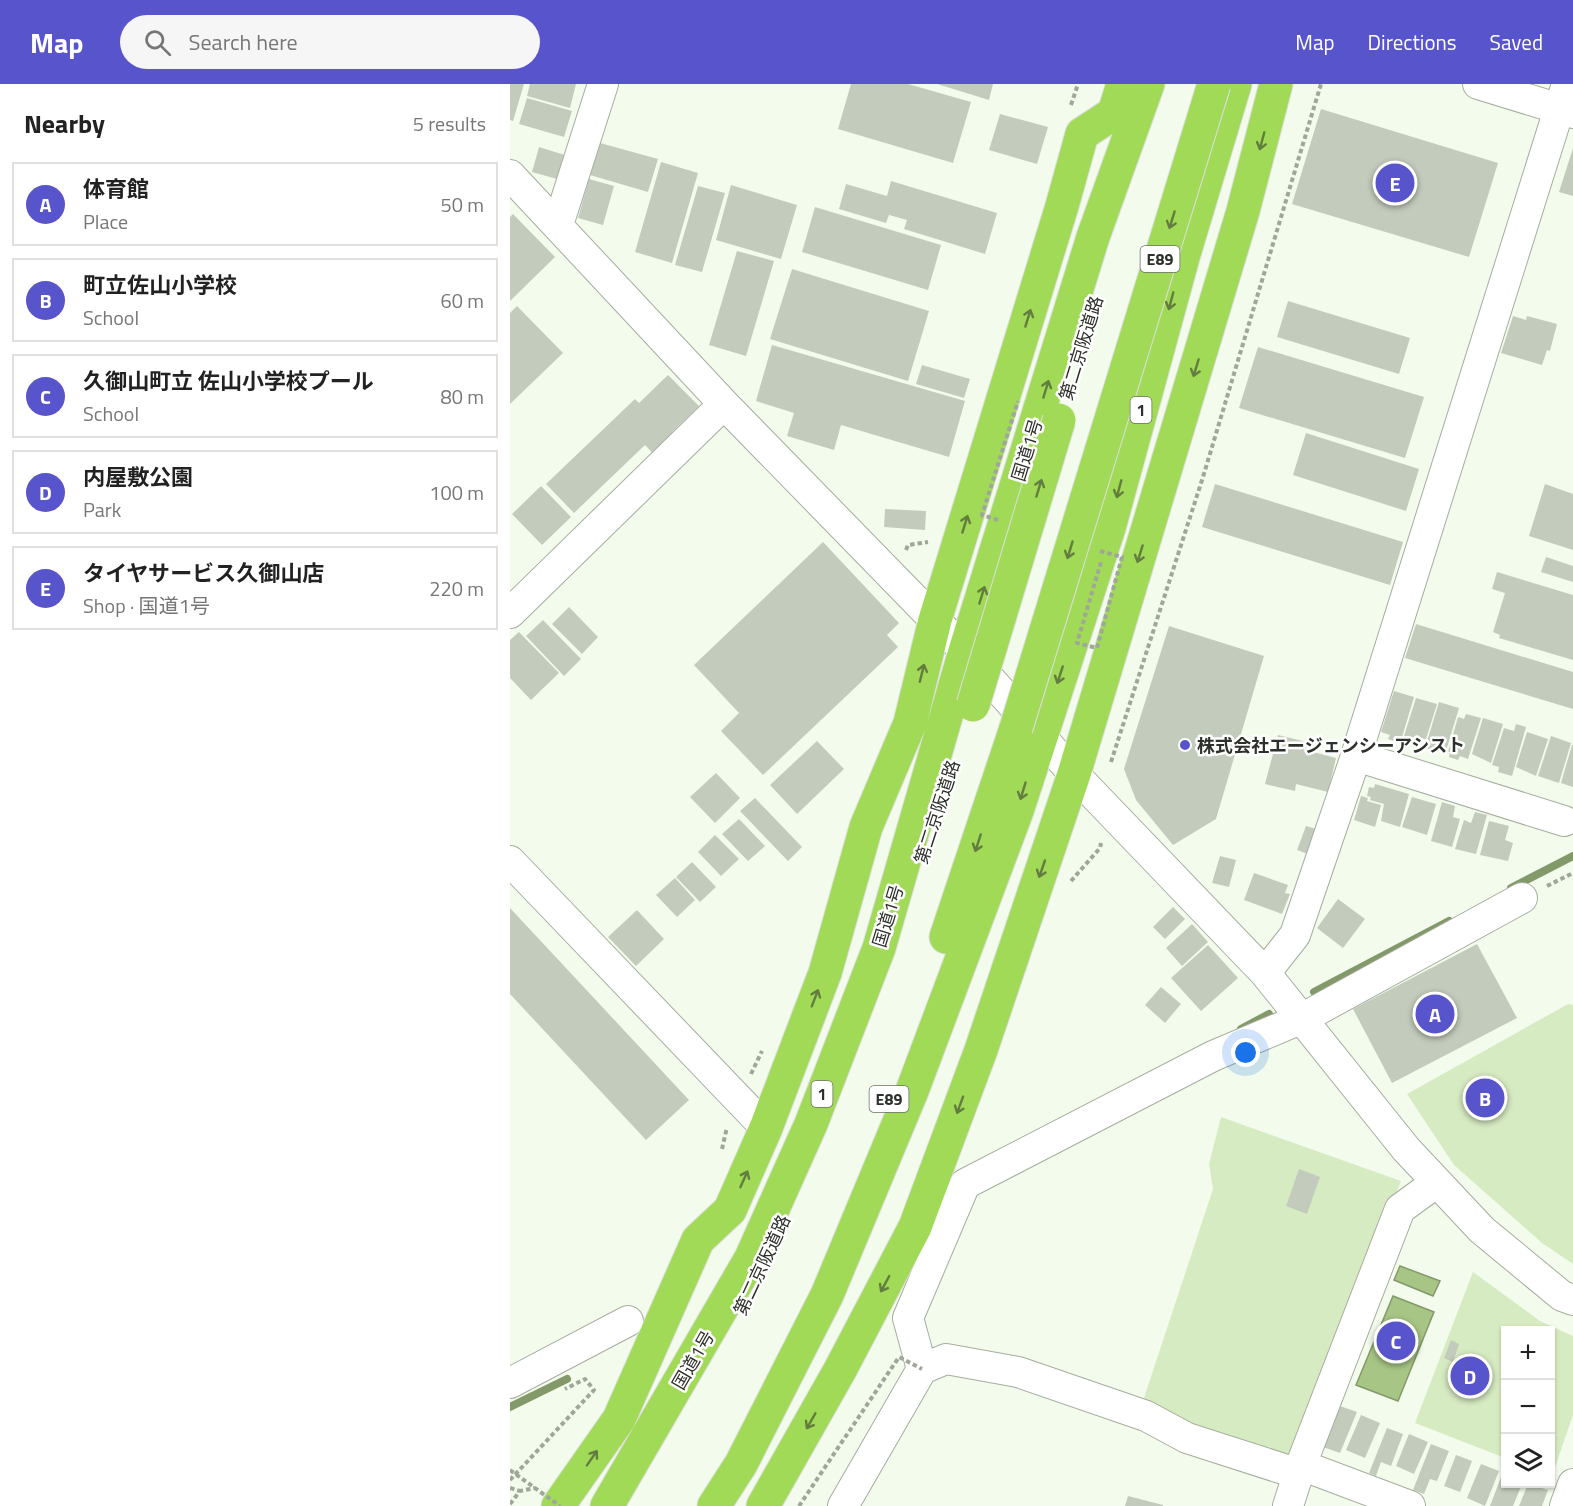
<!DOCTYPE html>
<meta charset="utf-8">
<style>
:root{--surface:#fff;--page:#f6f6f6;--text:#222;--muted:#767676;--line:#e0e0e0;--accent:#5854cc}
body{margin:0;font-family:"Titillium Web","Noto Sans JP",sans-serif;background:var(--page);color:var(--text)}
.controls{position:absolute;right:18px;bottom:18px;display:grid;overflow:hidden;border-radius:0px;box-shadow:0 2px 4px #0004}
.controls button{width:54px;height:54px;display:grid;place-items:center;padding:0;border:0;border-bottom:2px solid var(--line);background:var(--surface);color:var(--text);font:30px sans-serif}
.you{position:absolute;left:736px;top:969px;width:21px;height:21px;margin:-15px;border:4px solid #fff;border-radius:50%;background:#1a73e8;box-shadow:0 0 0 9px #1a73e833}
.badge{display:grid;place-items:center;width:39px;height:39px;border-radius:50%;background:var(--accent);color:#fff;font-size:20px;font-weight:700}
.pin{position:absolute;translate:-50% -50%;border:3px solid #fff;box-shadow:0 2px 6px #0006}
.list{margin:0;padding:0;list-style:none}
h2{display:flex;justify-content:space-between;align-items:center;height:78px;margin:0;padding:0 24px;font-size:26px}
h2 small{font-size:20px;font-weight:400;color:var(--muted)}
.list li{display:grid;grid-template-columns:39px 1fr auto;gap:18px;align-items:center;box-sizing:border-box;height:84px;margin:0 12px 12px;padding:0 12px;border:2px solid var(--line);border-radius:0px}
.list b{display:block;font-size:22px;white-space:nowrap}
.list p{margin:0;font-size:20px;white-space:nowrap;color:var(--muted)}
.list em{font-size:20px;font-style:normal;color:var(--muted)}
.icon{flex:none;width:33px;height:33px;fill:none;stroke:currentColor;stroke-width:2;stroke-linecap:round;stroke-linejoin:round}
.map{position:relative;flex:none;width:1063px;height:1422px;overflow:hidden}
header{display:flex;align-items:center;gap:36px;box-sizing:border-box;height:84px;padding:0 30px;background:var(--accent);color:#fff}
header strong{font-size:28px}
nav{display:flex;gap:33px;margin-inline-start:auto;font-size:21px}
.search{width:420px;height:54px;background:var(--page);display:flex;align-items:center;gap:15px;box-sizing:border-box;padding:0 21px;border-radius:33px;color:var(--muted);font-size:22px}
main{display:flex}
aside{flex:1;background:var(--surface)}
.map>svg:first-child{display:block}
.green{fill:#d7ebc2}
.water{fill:#a7c685;stroke:#83996a;stroke-width:1.5}
.lines{fill:none;stroke-linecap:round;stroke-linejoin:round}
.stream{stroke:#83996a;stroke-width:8}
.building{fill:#c3ccbc}
.minor-casing{stroke:#a5ad9e;stroke-width:32}
.highway-casing{stroke:#dededd;stroke-width:35}
.path{stroke:#9fa69a;stroke-width:4;stroke-dasharray:4.5 3;stroke-linecap:butt}
.minor{stroke:#fff;stroke-width:30}
.highway{stroke:#a1da57;stroke-width:33}
.highway-bridge-casing{stroke:#dededd;stroke-width:35;stroke-linecap:butt}
.path-bridge{stroke:#9fa69a;stroke-width:4;stroke-dasharray:4.5 3;stroke-linecap:butt}
.highway-bridge{stroke:#a1da57;stroke-width:33}
.oneway{stroke:#627d3f}
.poi-dot{fill:#5854cc;stroke:#fff;stroke-width:2}
.labels{text-anchor:middle;dominant-baseline:central;stroke-width:5;stroke-linejoin:round;paint-order:stroke}
.shield{fill:#fff;stroke:#6d6f6b;stroke-width:1.5}
.shield-label{font-size:16px;font-weight:bold;fill:#2e312b}
.street-label{font-size:18px;fill:#2e312b;stroke:#fff}
.poi-label{font-size:18px;font-weight:bold;fill:#2e312b;stroke:#fff;text-anchor:start}
</style>
<header>
<strong>Map</strong>
<div class="search"><svg class="icon" aria-label="search" viewBox="0 0 24 24"><circle cx="10" cy="10" r="6"/><path d="M15 15l6 6"/></svg>Search here</div>
<nav><a>Map</a><a>Directions</a><a>Saved</a></nav>
</header>
<main>
<aside>
<h2>Nearby<small>5 results</small></h2>
<ul class="list">
<li><span class="badge">A</span><div><b>体育館</b><p>Place</p></div><em>50 m</em></li>
<li><span class="badge">B</span><div><b>町立佐山小学校</b><p>School</p></div><em>60 m</em></li>
<li><span class="badge">C</span><div><b>久御山町立 佐山小学校プール</b><p>School</p></div><em>80 m</em></li>
<li><span class="badge">D</span><div><b>内屋敷公園</b><p>Park</p></div><em>100 m</em></li>
<li><span class="badge">E</span><div><b>タイヤサービス久御山店</b><p>Shop · 国道1号</p></div><em>220 m</em></li>
</ul>
</aside>
<div class="map">
<svg width="1063" height="1422" viewBox="0 0 1063 1422">
<rect width="100%" height="100%" fill="#f3fcec"/>
<path class="green" d="M1058 920 1063 921V1180L1032 1159 944 1081 897 1010Z
M711 1033 891 1097 782 1374 631 1323 703 1105 699 1080Z
M963 1188 1030 1237 1063 1252V1331L1042 1392 1040 1246H996L995 1374 905 1339Z"/>
<path class="water" d="M890 1182 930 1197 923 1212 884 1196Z
M883 1212 924 1228 888 1317 846 1301Z"/>
<g class="lines">
<path class="stream" d="M1001 804 1063 772
M804 908 939 837
M731 945 759 930
M0 1323 57 1295"/>
</g>
<path class="building" d="M0 0H14L3 37 0 36Z
M20 0H66L60 24 17 12Z
M341 0H398L461 18 443 79 328 45Z
M427 0H483L479 16Z
M17 14 62 27 54 53 9 40Z
M811 25 988 79 959 173 782 120Z
M490 30 538 43 527 80 479 66Z
M90 59 148 75 138 108 80 91Z
M29 63 61 73 54 97 22 88Z
M1063 64V112L1049 108Z
M151 78 188 89 162 179 125 168Z
M79 95 104 102 93 141 68 134Z
M381 97 487 129 475 170 394 145 397 136 379 131 376 139 329 125 336 100 377 112Z
M221 101 287 121 271 175 206 156Z
M188 102 215 109 192 188 165 181Z
M305 123 431 161 418 206 292 168Z
M3 130 45 173 0 217V133Z
M227 167 264 177 236 272 199 261Z
M282 185 419 227 398 297 260 255Z
M778 217 900 254 889 290 767 253Z
M7 222 53 269 0 320V229Z
M1003 232 1016 236 1017 232 1047 240 1040 267 1037 266 1032 281 991 269Z
M262 261 455 317 439 373 331 341 324 366 277 352 284 329 246 317Z
M748 263 914 313 895 374 729 324Z
M412 281 460 295 454 314 406 300Z
M158 291 189 322 162 348 170 356 149 376 135 361 64 429 36 400 125 315 129 319Z
M796 349 909 385 896 427 783 391Z
M705 400 893 458 880 501 692 443Z
M1035 400 1063 410V466L1019 452Z
M31 402 61 433 32 461 2 430Z
M375 425 416 427 415 446 374 443Z
M313 458 389 539 377 551 388 563 253 691 211 647 229 629 184 581Z
M1036 473 1063 482V498L1031 488Z
M987 488 1063 511V576L989 554 990 551 983 548 995 509 982 505Z
M59 523 88 553 72 570 42 540Z
M33 536 71 575 54 592 16 552Z
M906 540 1063 588V625L895 574Z
M659 542 754 572 706 735 663 761 626 716 614 685Z
M9 548 49 589 21 616 0 594V556Z
M884 607 904 613 892 653 889 652 887 658 878 655 880 651 871 648Z
M906 614 927 620 916 655 894 652Z
M929 618 949 624 936 667 929 665 928 668 915 664Z
M956 630 971 634 958 675 950 672 948 676 939 673 940 668H938L948 633 954 635Z
M973 634 993 640 981 679 962 670Z
M1006 640 1016 643 1002 692 988 688 989 683 982 681 994 644 1004 647Z
M1017 648 1038 655 1026 692 1006 683Z
M768 651 797 658 796 666 826 674 818 708 786 700 785 707 755 700Z
M1041 652 1061 659 1049 699 1028 692Z
M307 657 334 685 287 730 260 701Z
M1062 661H1063V703L1051 699Z
M206 689 230 714 205 739 180 713Z
M865 700 899 710 890 743 871 737 874 720 860 716 861 713 857 712 859 703 864 704Z
M851 712 858 714 857 717 871 721 865 743 844 736Z
M902 713 926 720 917 751 892 743Z
M245 714 292 763 278 777 230 727Z
M932 718 945 722 943 733 950 735 942 763 921 757Z
M965 728 977 731 966 770 945 765 954 736 961 739Z
M229 735 255 762 238 777 212 750Z
M979 737 999 742 995 756 1003 759 998 777 970 771Z
M796 742 806 745 798 770 787 766Z
M205 751 229 775 211 792 188 768Z
M710 772 726 776 719 803 702 799Z
M182 778 206 803 190 818 166 793Z
M744 789 778 801 775 809 780 810 772 830 734 816Z
M165 794 185 816 167 833 146 811Z
M828 815 855 835 833 864 807 844Z
M663 823 675 835 655 855 643 843Z
M0 824 179 1016 136 1056 0 910Z
M127 826 154 855 126 882 98 853Z
M682 840 698 858 672 882 656 864Z
M967 860 1007 934 882 999 843 925Z
M698 861 728 894 691 927 661 894Z
M651 903 671 920 655 939 635 921Z
M789 1085 810 1093 797 1130 776 1122Z
M941 1256 949 1260 943 1278 934 1274Z
M830 1322 847 1328 830 1369 813 1363Z
M851 1331 870 1339 855 1374 836 1366Z
M877 1344 893 1350 881 1382 871 1378 866 1392 859 1389Z
M899 1350 918 1358 904 1390 886 1382Z
M921 1360 939 1367 927 1397 920 1395 914 1410 903 1406Z
M946 1371 962 1377 950 1408 934 1402Z
M971 1380 989 1387 975 1422 957 1414Z
M993 1388 996 1389V1400H1012L1003 1422H980Z
M1018 1400 1038 1406 1032 1422H1009Z
M618 1412 653 1421V1422H615Z"/>
<g class="lines">
<defs>
<path id="minor" d="M968 0 1063 29
M0 91 214 320 455 567 564 690 755 889 896 1065 972 1146 1052 1212 1063 1216
M48 141 93 0
M0 529 214 320
M846 672 1054 737
M0 777 256 1044
M755 889 785 851 846 672 1057 0
M412 1285 436 1275 508 1288 636 1332 677 1354 789 1390
M0 1299 118 1237
M791 1381 890 1125 927 1098
M333 1422 412 1285 398 1234 455 1100 703 972 793 934 1012 814
M778 1422 791 1381 900 1422
M1055 1422 1063 1400"/>
<path id="highway" d="M436 853 506 644
M48 1422 109 1335 188 1156 220 1126 256 1044 315 889 356 743 400 639 425 536 552 122 572 50 604 29 613 0
M97 1422 241 1174 301 1040 369 864 455 567 583 153 638 0
M204 1422 231 1380 317 1211 402 1007 507 727 599 444 674 170 725 0
M253 1422 330 1286 405 1143 471 966 564 690 733 127 766 0"/>
</defs>
<use href="#minor" class="minor-casing"/>
<use href="#highway" class="highway-casing"/>
<path class="path" d="M561 21 568 0
M396 466 398 461 418 458
M601 678 693 393 811 0
M561 797 590 764 591 759
M1037 802 1063 789
M241 990 252 967
M212 1065 217 1043
M0 1396 84 1306 75 1295 55 1305
M0 1404 10 1407
M0 1420 10 1407 25 1404"/>
<use href="#minor" class="minor"/>
<use href="#highway" class="highway"/>
<defs>
<path id="highway-bridge" d="M463 621 549 336
M506 644 704 0"/>
</defs>
<use href="#highway-bridge" class="highway-bridge-casing"/>
<path class="path-bridge" d="M488 436 472 431 508 317
M590 467 612 473 587 564 567 559 591 478
M0 1386 50 1422
M289 1422 389 1273 412 1285"/>
<use href="#highway-bridge" class="highway-bridge"/>
</g>
<defs><path id="oneway-shaft" d="M-6 0H5M1.5-3L5.5 0L1.5 3" fill="none" stroke-width="1.6" stroke-linecap="round" stroke-linejoin="round" transform="scale(1.5)"/></defs>
<g class="oneway">
<use href="#oneway-shaft" transform="translate(752 57) rotate(105)"/>
<use href="#oneway-shaft" transform="translate(662 136) rotate(107)"/>
<use href="#oneway-shaft" transform="translate(661 217) rotate(105)"/>
<use href="#oneway-shaft" transform="translate(518 234) rotate(-73)"/>
<use href="#oneway-shaft" transform="translate(686 284) rotate(107)"/>
<use href="#oneway-shaft" transform="translate(536 305) rotate(-73)"/>
<use href="#oneway-shaft" transform="translate(529 404) rotate(-73)"/>
<use href="#oneway-shaft" transform="translate(609 405) rotate(105)"/>
<use href="#oneway-shaft" transform="translate(455 440) rotate(-73)"/>
<use href="#oneway-shaft" transform="translate(560 466) rotate(107)"/>
<use href="#oneway-shaft" transform="translate(630 470) rotate(107)"/>
<use href="#oneway-shaft" transform="translate(472 511) rotate(-73)"/>
<use href="#oneway-shaft" transform="translate(412 589) rotate(-76)"/>
<use href="#oneway-shaft" transform="translate(550 591) rotate(108)"/>
<use href="#oneway-shaft" transform="translate(513 707) rotate(107)"/>
<use href="#oneway-shaft" transform="translate(468 759) rotate(108)"/>
<use href="#oneway-shaft" transform="translate(532 785) rotate(109)"/>
<use href="#oneway-shaft" transform="translate(305 914) rotate(-69)"/>
<use href="#oneway-shaft" transform="translate(450 1021) rotate(110)"/>
<use href="#oneway-shaft" transform="translate(234 1095) rotate(-66)"/>
<use href="#oneway-shaft" transform="translate(375 1200) rotate(118)"/>
<use href="#oneway-shaft" transform="translate(301 1337) rotate(120)"/>
<use href="#oneway-shaft" transform="translate(82 1374) rotate(-55)"/>
</g>
<circle class="poi-dot" cx="675" cy="661" r="6"/>
<g class="labels">
<g class="shield">
<rect x="630.5" y="162" width="39" height="26" rx="4.5"/>
<rect x="620.5" y="313" width="21" height="26" rx="4.5"/>
<rect x="301.5" y="997" width="21" height="26" rx="4.5"/>
<rect x="359.5" y="1002" width="39" height="26" rx="4.5"/>
</g>
<g class="shield-label">
<text x="650" y="175">E89</text>
<text x="631" y="326">1</text>
<text x="312" y="1010">1</text>
<text x="379" y="1015">E89</text>
</g>
<g class="street-label">
<text transform="translate(571 264) rotate(-73)">第二京阪道路</text>
<text transform="translate(517 366) rotate(-73)">国道1号</text>
<text transform="translate(427 728) rotate(-72)">第二京阪道路</text>
<text transform="translate(378 832) rotate(-73)">国道1号</text>
<text transform="translate(252 1181) rotate(-65)">第二京阪道路</text>
<text transform="translate(183 1276) rotate(-60)">国道1号</text>
</g>
<g class="poi-label">
<text x="687" y="661">株式会社エージェンシーアシスト</text>
</g>
</g>
</svg>
<div class="controls">
<button>+</button>
<button>−</button>
<button><svg class="icon" aria-label="layers" viewBox="0 0 24 24"><path d="M12 4l9 5-9 5-9-5zM3 14l9 5 9-5"/></svg></button>
</div>
<div class="you"></div>
<div class="pin badge" style="left:925px;top:930px">A</div>
<div class="pin badge" style="left:975px;top:1014px">B</div>
<div class="pin badge" style="left:886px;top:1257px">C</div>
<div class="pin badge" style="left:960px;top:1292px">D</div>
<div class="pin badge" style="left:885px;top:99px">E</div>
</div>
</main>
